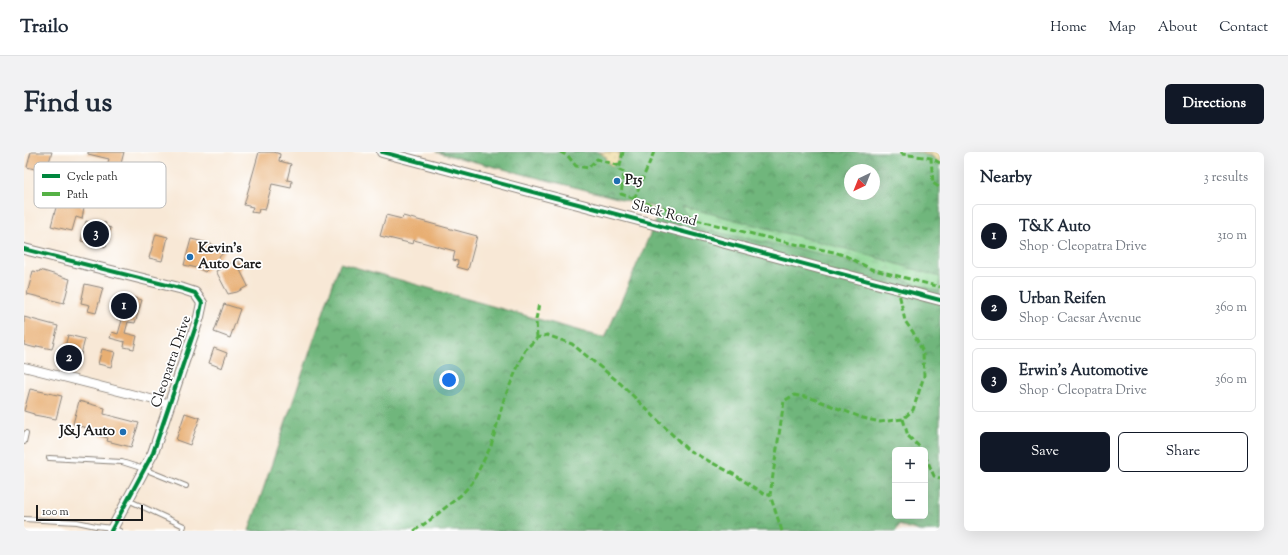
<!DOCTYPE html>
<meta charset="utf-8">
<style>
:root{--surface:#fff;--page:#f2f2f3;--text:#1f2937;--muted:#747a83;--line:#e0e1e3;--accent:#111827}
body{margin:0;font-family:"Sorts Mill Goudy",serif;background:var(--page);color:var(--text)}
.controls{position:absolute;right:12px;bottom:12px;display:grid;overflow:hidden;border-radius:6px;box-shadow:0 4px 16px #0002}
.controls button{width:36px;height:36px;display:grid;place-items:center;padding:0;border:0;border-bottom:1px solid var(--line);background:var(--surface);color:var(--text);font:20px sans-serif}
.compass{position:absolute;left:820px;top:12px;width:36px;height:36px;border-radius:50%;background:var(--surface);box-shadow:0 4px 16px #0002;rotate:223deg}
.scale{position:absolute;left:12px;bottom:10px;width:107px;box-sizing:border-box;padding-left:4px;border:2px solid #1c1c1c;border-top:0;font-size:11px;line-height:14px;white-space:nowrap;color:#1c1c1c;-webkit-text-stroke:3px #fff;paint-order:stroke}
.you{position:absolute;left:425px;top:228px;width:14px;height:14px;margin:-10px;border:3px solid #fff;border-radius:50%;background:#1a73e8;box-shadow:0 0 0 6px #1a73e833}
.badge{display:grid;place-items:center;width:26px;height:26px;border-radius:50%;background:var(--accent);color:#fff;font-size:13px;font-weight:700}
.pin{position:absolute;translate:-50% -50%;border:2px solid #fff;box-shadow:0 1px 4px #0006}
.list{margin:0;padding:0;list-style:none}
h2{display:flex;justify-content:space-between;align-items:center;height:52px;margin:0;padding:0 16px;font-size:17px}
h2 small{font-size:13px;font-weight:400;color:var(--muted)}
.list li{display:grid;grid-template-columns:26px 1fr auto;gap:12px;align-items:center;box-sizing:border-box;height:64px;margin:0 8px 8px;padding:0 8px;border:1px solid var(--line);border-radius:6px}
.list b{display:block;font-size:15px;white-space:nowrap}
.list p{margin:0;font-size:13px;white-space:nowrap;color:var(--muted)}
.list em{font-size:13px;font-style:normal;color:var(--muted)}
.actions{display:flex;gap:8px;padding:12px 16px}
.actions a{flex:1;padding:9px 0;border:1px solid var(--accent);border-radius:6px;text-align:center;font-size:14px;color:var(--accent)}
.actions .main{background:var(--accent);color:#fff}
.map{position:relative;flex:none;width:916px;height:379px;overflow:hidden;border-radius:6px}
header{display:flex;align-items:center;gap:24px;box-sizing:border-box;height:56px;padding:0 20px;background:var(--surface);border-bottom:1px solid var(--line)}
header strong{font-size:19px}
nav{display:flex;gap:22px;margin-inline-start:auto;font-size:14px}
.intro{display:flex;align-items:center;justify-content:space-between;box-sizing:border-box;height:96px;padding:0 24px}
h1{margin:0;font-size:28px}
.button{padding:10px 18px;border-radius:6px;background:var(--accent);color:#fff;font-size:14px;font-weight:700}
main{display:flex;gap:24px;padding:0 24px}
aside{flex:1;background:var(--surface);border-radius:6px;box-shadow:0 4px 16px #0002}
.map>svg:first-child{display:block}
.forest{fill:url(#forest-crowns);stroke:#46694c;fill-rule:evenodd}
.wetland{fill:url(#wetland-marsh);stroke:#547857}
.sand{fill:url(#sand-dots);stroke:#857b5d}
.building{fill:#e8af73}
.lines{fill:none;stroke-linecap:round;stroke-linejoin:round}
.service-casing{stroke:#8a8279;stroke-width:6}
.minor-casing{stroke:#8a8279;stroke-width:10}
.tertiary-casing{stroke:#8a8279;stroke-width:12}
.service{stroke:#fff;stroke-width:4}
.minor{stroke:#fff;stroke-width:8}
.tertiary{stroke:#fff;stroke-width:10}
.quiet{stroke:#55b145;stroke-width:3;stroke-dasharray:6 3;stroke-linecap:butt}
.cycleway-casing{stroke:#fff;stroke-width:6}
.cycleway{stroke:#00873e;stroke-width:4}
.poi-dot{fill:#1f6fb2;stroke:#fff;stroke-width:1.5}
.labels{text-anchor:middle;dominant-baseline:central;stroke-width:3.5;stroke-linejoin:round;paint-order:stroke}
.poi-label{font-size:14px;font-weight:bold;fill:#1c1c1c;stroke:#fff;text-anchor:start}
.street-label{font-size:14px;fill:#1c1c1c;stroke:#fff}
.key{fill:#fff;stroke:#bbb;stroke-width:1}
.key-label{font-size:11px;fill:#1c1c1c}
</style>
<header>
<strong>Trailo</strong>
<nav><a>Home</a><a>Map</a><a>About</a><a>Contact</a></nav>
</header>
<div class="intro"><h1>Find us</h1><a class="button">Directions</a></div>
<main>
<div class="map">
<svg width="916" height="379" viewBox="0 0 916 379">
<defs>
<pattern id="forest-crowns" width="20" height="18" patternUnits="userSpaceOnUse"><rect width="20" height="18" fill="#70b67c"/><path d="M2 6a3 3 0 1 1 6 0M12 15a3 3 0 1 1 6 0" fill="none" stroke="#5b9365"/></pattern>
<pattern id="wetland-marsh" width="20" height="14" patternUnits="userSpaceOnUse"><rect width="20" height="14" fill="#8bd592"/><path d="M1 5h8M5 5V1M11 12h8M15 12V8" fill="none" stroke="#77b67d"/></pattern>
<pattern id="sand-dots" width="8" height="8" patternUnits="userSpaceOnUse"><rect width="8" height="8" fill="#eeda9e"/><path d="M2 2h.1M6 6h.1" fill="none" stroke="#ccba88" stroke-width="1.8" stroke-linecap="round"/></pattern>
</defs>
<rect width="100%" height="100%" fill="#fff"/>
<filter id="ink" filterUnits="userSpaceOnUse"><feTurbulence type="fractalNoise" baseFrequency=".025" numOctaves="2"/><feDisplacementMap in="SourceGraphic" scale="8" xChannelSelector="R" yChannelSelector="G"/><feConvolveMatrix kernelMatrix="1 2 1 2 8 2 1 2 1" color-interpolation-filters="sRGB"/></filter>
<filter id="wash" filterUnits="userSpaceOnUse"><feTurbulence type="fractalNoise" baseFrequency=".012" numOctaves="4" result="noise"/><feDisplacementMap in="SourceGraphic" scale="16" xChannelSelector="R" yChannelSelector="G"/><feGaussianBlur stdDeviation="0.9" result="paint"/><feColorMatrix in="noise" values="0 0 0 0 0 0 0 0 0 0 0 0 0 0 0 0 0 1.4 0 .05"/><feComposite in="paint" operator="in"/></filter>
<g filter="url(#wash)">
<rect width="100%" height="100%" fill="#f8e8d6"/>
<path class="forest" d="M412 0H575L582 5 594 8 596 0H892L908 4 916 13V379H896L875 373 872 379H225L316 111 581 186 637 57ZM826 18H850V42H826ZM871 298H901V364H871Z"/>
<path class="wetland" d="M658 54 834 100 916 125V140L808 104 690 80 671 75Z"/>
<path class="sand" d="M575 0H596L594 8 588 14 583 10 582 5Z
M892 0H916V13L908 4Z"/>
<g id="blocks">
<path class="building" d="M7 0H28L22 20 3 15Z
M64 0H100L87 50 74 47 85 7 64 2Z
M235 0H250L256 2 255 9 267 12 263 28 268 29 267 36 248 32 241 58 235 57 234 61 227 60 229 55 220 53Z
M33 30 62 38 57 55 60 56 58 67 52 65 48 79 27 74 34 48 29 47Z
M362 63 378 67 379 64 453 84 444 118 433 115 434 109 429 108 431 99 390 88 389 92 356 84Z
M62 69 75 73V69L82 71 81 74 87 76 82 95 57 89Z
M132 82 144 85 138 109 125 106Z
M167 87 185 91 201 99 181 120 173 116 160 113Z
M214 108 218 116 216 118 224 134 213 140 204 142 192 119Z
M16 118 46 127 40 151 3 142 9 119 15 120Z
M61 132 79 136 72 161 64 159 66 153 57 151Z
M99 143 118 148 111 171 104 170 101 181 113 184 110 197 100 195 101 190 86 186 88 180 94 182 98 168 93 167Z
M200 152 216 157 206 186 190 180Z
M0 165 34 174 28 197 13 194 12 196 0 193Z
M44 183 61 187 54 214 37 210Z
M190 196 203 201 198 216 185 211Z
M78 197 91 200 87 215 74 212Z
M6 237 38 244 32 267 10 263V262L0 259Z
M55 249 81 256 80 262 115 271 107 295 83 289 84 286 65 281 66 277 49 272Z
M161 261 176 266 166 293 152 288Z"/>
</g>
</g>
<g filter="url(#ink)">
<use href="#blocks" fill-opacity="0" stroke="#8a8279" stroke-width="1"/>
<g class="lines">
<defs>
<path id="service" d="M0 290 2 281
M25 306 98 310 120 317 162 334
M104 348 160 374 158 379
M0 367 53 370 72 374 88 376 96 379"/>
<path id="minor" d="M0 215 146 252"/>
<path id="tertiary" d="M358 0 916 148
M0 97 159 137 171 141 178 151 175 165 129 301 87 379"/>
</defs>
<use href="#service" class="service-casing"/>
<use href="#minor" class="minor-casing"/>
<use href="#tertiary" class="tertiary-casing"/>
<use href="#service" class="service"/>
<use href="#minor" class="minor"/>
<use href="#tertiary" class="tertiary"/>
<path class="quiet" d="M536 0 544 4 552 14 564 16 573 7 595 14
M599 0 595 18 600 20 597 42 625 52 655 60 672 68 761 90 810 100 822 104 847 117 916 135
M877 0 878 2 907 6
M916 11 907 6 909 31 916 36
M610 47 630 0
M513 186 512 168 515 151
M879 267 884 284 899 298
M901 303 910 324 916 326
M390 379 406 368 437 343 448 331 467 294 480 247 501 198 513 186 523 183 548 192 597 232 664 298 711 323 741 343H746
M758 379 746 343 760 249 770 243 787 246 839 266 856 270 879 267 889 258 900 224 899 200 889 180 881 169 874 136"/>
<defs>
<path id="cycleway" d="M358 0 916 148
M0 97 159 137 171 141 178 151 175 165 129 301 87 379"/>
</defs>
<use href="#cycleway" class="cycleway-casing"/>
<use href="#cycleway" class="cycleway"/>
</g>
</g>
<g class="poi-dot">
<circle cx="593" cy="29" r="4"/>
<circle cx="166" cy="105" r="4"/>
<circle cx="99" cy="280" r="4"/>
</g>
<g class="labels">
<g class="poi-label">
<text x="601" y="29">P15</text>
<text x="174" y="97">Kevin's<tspan x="174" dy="16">Auto Care</tspan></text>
<text x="91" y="280" text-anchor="end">J&amp;J Auto</text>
</g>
<g class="street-label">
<text transform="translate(640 62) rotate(15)">Slack Road</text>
<text transform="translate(148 210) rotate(-71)">Cleopatra Drive</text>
</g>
</g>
<rect x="10" y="10" width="132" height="46" rx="6" class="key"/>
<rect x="18" y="22" width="18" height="4" fill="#00873e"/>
<rect x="18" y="40" width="18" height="4" fill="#55b145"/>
<g class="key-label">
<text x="43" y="28">Cycle path</text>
<text x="43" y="46">Path</text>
</g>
</svg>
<div class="controls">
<button>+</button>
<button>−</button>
</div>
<svg class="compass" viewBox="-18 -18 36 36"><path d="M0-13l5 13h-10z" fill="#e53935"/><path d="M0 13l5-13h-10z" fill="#747a83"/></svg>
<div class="scale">100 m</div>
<div class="you"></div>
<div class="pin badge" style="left:100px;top:154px">1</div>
<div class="pin badge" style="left:45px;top:206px">2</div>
<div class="pin badge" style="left:72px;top:82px">3</div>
</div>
<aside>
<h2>Nearby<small>3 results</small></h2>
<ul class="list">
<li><span class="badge">1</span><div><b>T&amp;K Auto</b><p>Shop · Cleopatra Drive</p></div><em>310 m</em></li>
<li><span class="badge">2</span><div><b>Urban Reifen</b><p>Shop · Caesar Avenue</p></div><em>360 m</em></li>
<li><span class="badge">3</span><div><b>Erwin's Automotive</b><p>Shop · Cleopatra Drive</p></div><em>360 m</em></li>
</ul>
<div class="actions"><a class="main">Save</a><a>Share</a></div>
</aside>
</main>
